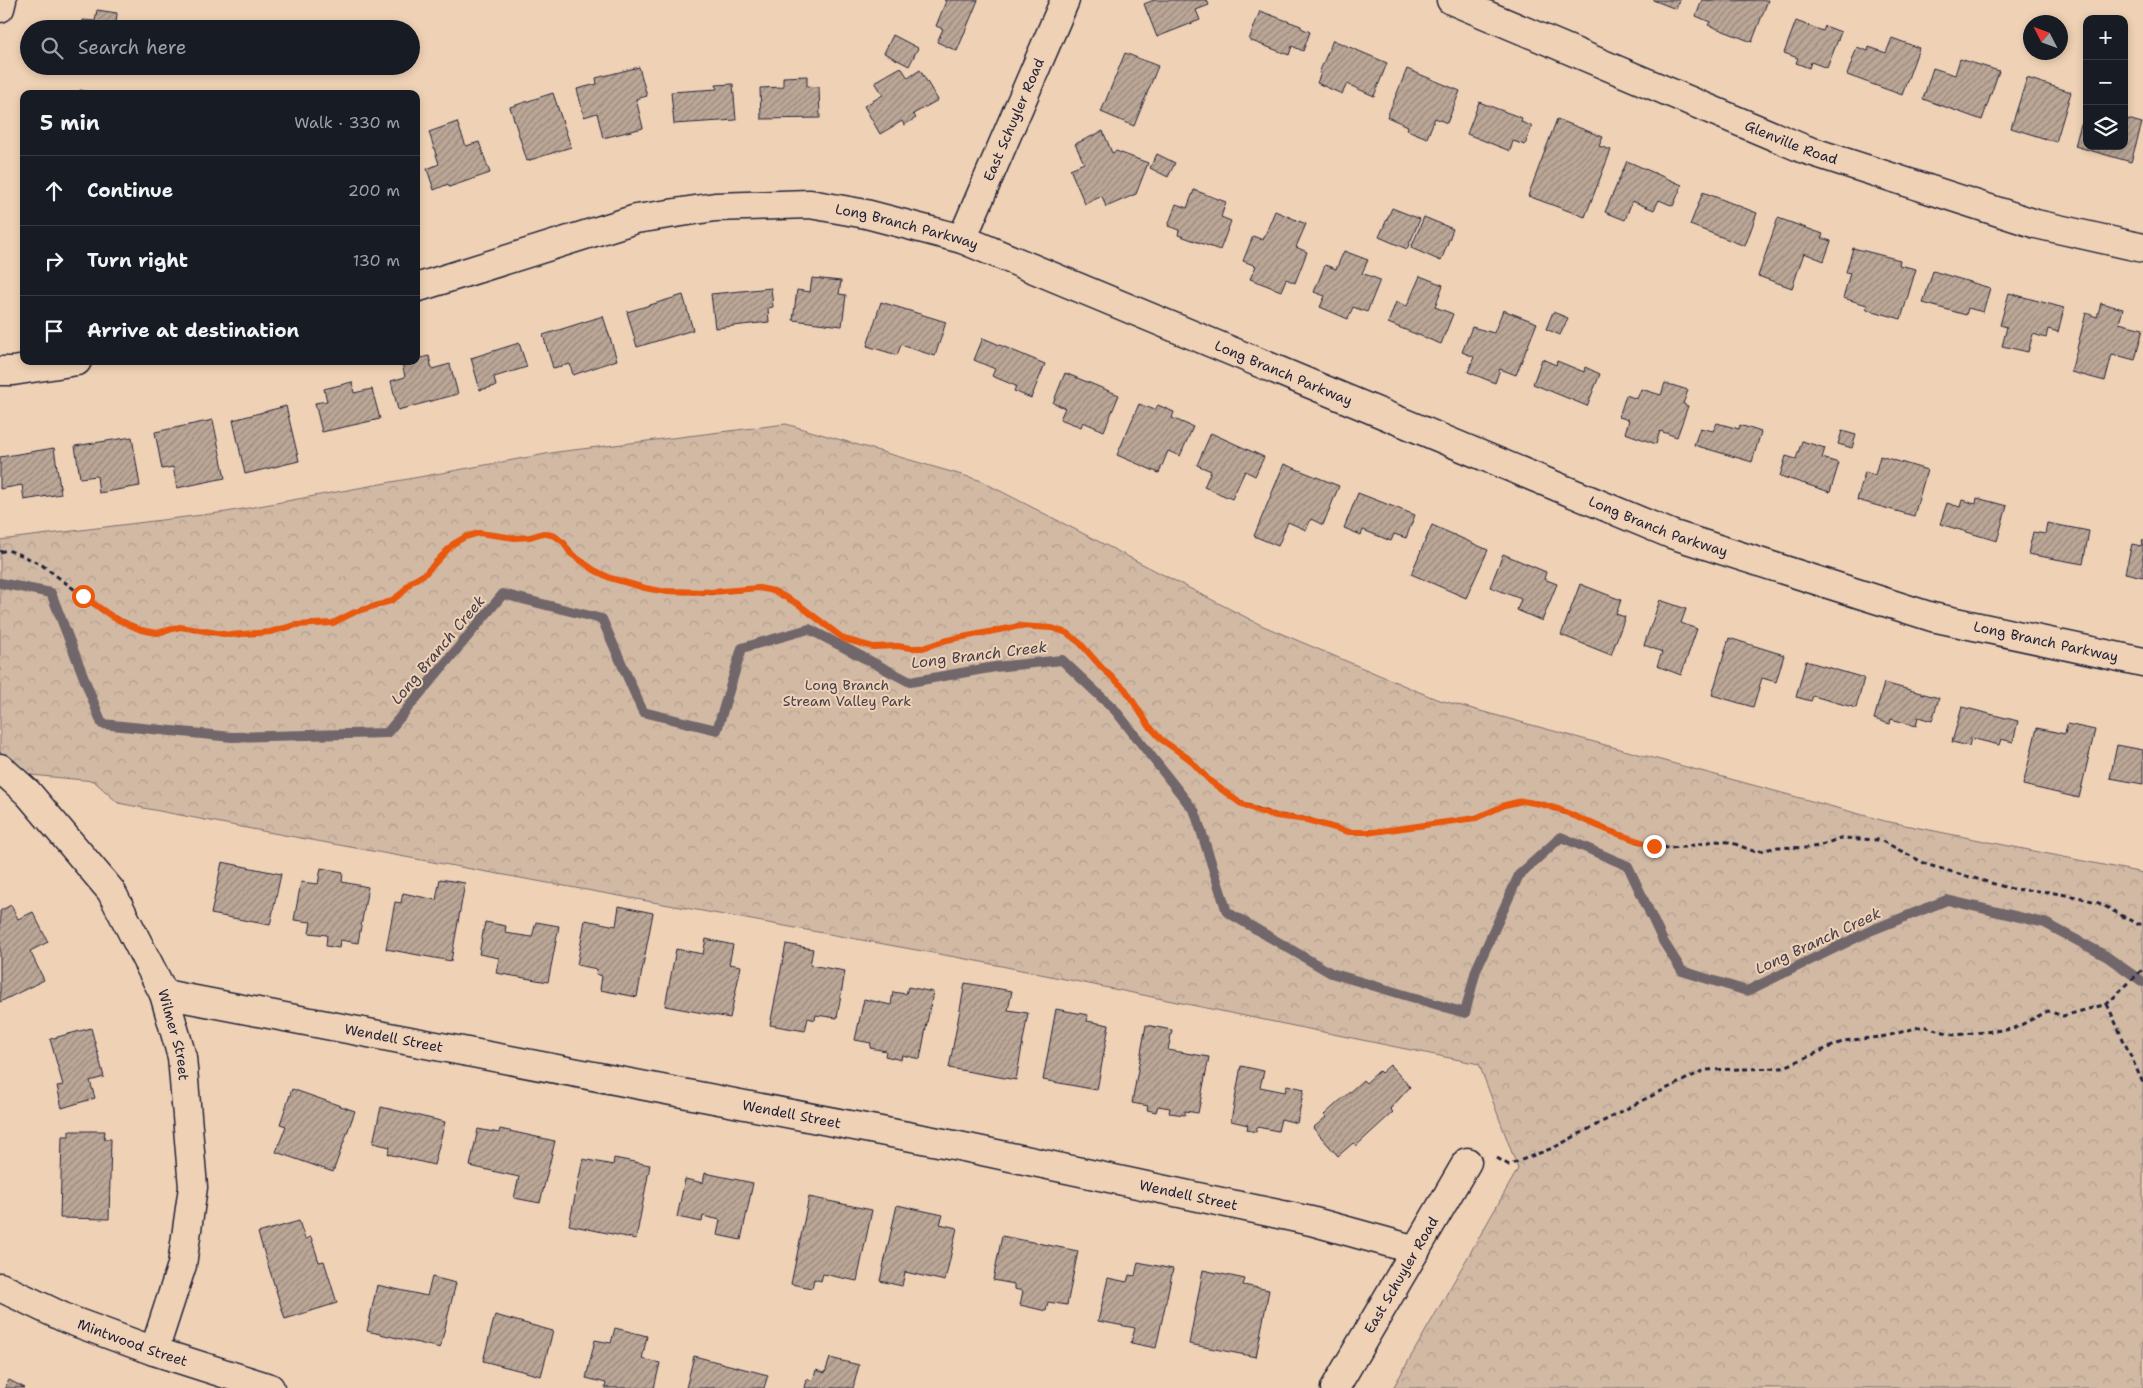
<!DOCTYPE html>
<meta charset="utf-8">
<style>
:root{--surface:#171b24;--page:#20242c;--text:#f1f3f6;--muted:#9ea1a6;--line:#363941}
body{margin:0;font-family:"Shantell Sans",sans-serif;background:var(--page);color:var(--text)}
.controls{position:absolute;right:15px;top:15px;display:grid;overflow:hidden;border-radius:10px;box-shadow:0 2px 8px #0003}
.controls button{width:45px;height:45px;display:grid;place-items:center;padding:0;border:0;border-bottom:1px solid var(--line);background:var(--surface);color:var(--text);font:25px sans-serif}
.compass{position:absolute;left:2023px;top:15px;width:45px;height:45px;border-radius:50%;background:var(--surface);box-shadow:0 2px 8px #0003;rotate:312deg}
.stop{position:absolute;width:15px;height:15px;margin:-11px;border:4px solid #ea580c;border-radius:50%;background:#fff}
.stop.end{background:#ea580c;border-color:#fff;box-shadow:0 1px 5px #0008}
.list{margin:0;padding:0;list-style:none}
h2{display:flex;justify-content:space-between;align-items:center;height:65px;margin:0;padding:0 20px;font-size:21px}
h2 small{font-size:16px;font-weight:400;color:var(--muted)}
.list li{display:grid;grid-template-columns:32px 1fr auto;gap:15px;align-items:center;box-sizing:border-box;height:70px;padding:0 20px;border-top:1px solid var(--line)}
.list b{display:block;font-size:19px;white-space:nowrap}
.list em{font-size:16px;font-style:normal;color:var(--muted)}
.icon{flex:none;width:28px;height:28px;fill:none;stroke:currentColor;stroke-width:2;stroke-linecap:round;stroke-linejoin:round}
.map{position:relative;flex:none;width:2143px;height:1388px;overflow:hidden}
.search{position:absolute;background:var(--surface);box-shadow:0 2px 8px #0003;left:20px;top:20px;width:400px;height:55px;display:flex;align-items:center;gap:12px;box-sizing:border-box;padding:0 18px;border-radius:28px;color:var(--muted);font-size:19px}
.panel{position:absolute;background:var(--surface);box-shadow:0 2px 8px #0003;left:20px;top:90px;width:400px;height:275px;border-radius:10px}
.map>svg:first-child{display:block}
.forest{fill:url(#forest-crowns);stroke:#7a6e70}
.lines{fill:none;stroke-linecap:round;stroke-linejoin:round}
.stream{stroke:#71666a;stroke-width:10}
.building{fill:url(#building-hatch);stroke:#22223b}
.minor-casing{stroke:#22223b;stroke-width:31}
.path{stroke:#22223b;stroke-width:3;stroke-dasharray:5 4;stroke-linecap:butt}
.minor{stroke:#efd2b5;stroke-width:28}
.route{stroke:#ea580c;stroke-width:6}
.labels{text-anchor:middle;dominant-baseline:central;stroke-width:4;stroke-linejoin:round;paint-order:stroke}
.street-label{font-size:14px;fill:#22223b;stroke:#efd2b5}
.park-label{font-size:14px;fill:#454050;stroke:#efd2b5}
.water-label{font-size:15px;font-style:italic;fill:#433e4e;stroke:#efd2b5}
</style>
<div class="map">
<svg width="2143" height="1388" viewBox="0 0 2143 1388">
<defs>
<pattern id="forest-crowns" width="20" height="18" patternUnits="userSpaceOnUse" patternTransform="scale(1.25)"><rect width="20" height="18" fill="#d1b9a4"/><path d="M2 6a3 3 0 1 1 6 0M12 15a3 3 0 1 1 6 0" fill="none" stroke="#b39f8e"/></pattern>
<pattern id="building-hatch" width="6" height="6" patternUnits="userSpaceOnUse" patternTransform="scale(1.25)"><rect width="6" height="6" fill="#bca797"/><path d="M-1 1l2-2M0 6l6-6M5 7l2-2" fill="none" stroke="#98887c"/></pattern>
</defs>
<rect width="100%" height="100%" fill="#efd2b5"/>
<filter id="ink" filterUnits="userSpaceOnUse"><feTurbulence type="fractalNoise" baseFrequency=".02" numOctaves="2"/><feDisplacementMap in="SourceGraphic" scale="10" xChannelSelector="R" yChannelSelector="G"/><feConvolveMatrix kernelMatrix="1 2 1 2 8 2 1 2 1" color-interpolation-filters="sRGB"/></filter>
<g filter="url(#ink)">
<path class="forest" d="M786 424 979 480 1261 625 1436 699 1885 821 2143 873V1388H1393L1518 1169 1479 1064 977 961 262 831 118 803 94 781 0 772V540L226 512 557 452Z"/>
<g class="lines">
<path class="stream" d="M0 583 51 593 102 724 232 737 387 733 503 594 602 619 643 712 717 730 742 648 809 629 910 682 995 667 1062 660 1115 710 1195 812 1227 912 1331 973 1465 1013 1476 970 1519 875 1561 837 1628 866 1663 941 1682 971 1747 991 1872 930 1947 900 2045 923 2106 956 2143 982"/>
</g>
<path class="building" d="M944 0H978L957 51 937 42 943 29 936 26 946 1Z
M1154 0H1207L1209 5 1196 10 1200 20 1157 37 1144 4Z
M1653 0H1680L1676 9Z
M1702 0 1718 1 1768 0 1752 42 1708 25 1710 22 1696 16Z
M97 10 117 13 116 24H122V29H82L83 20 95 21Z
M1260 11 1301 26V28L1310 32 1303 51 1292 46 1289 55 1249 40Z
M1796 21 1823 31 1825 26 1841 32 1827 68 1811 62 1809 68 1796 63 1798 58 1784 53Z
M893 35 918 48 909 66 884 53Z
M1892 38 1919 48 1902 95 1847 75 1857 47 1868 51 1869 47 1886 53Z
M1333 40 1387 63 1374 96 1347 84 1342 94 1317 83 1321 73H1319Z
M1125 53 1158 66 1134 126 1101 112Z
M1960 59 1999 71 1982 120 1923 99 1933 68 1955 75Z
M639 67 647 96 636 99 643 128 603 138 597 113 584 117 577 89 597 84 596 78Z
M901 67 908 78 920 70 938 100 913 114 916 118 904 125 902 121 880 134 864 106 883 95 875 82Z
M1407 69 1460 91 1447 123 1435 118 1427 138 1407 130 1408 126 1387 117Z
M807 76V86L819 87 820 118 761 119 760 88 783 87V77Z
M2027 78 2071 92 2056 142 2011 128Z
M733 84 736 120 674 124 671 92 717 89 716 85Z
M80 90 97 94H79Z
M553 93 571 147 527 161 510 107Z
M1479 102 1522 118 1521 122 1532 126 1525 145 1513 141 1510 151 1467 134Z
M2124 118 2142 123 2131 162 2075 146 2081 124 2087 126V146H2124Z
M1557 119 1603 137 1599 146 1611 150 1585 217 1528 196Z
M457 122 466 146 479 142 490 173 449 187 448 184 434 190 427 169 439 164 429 132Z
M1103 131 1112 153 1116 151 1148 163 1136 194 1106 207 1102 196 1085 204 1070 169 1084 163 1075 144Z
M1157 154 1175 163 1168 177 1150 168Z
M1627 161 1682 185 1673 206 1659 200 1654 210 1632 201 1625 220 1605 212Z
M1194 190 1226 202 1221 217 1231 221 1220 250 1178 235 1179 230 1168 226 1176 204 1187 208Z
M1703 192 1757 213 1745 246 1690 225Z
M1392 208 1420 219 1407 249 1379 237Z
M1275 211 1306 224 1296 247 1307 252 1295 283 1286 279 1281 291 1250 279 1256 266 1243 261 1253 236 1263 240Z
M1424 217 1453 229 1441 261 1411 248Z
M1778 218 1823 234 1821 238 1831 241 1824 261 1804 253 1792 288 1758 276Z
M1853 248 1900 260 1899 265 1916 269 1901 319 1866 309 1867 305 1843 298 1850 273 1846 272Z
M1344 251 1368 260 1362 273 1380 280 1367 312 1353 307 1348 319 1320 307 1325 296 1314 292 1325 265 1336 269Z
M1933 271 1990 288 1983 312 1968 308 1966 315 1923 303Z
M1420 276 1443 285 1435 307 1453 314 1441 344 1388 323 1396 302 1407 306Z
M812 278 841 281 839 294 846 295 842 326 793 320 797 290 810 292Z
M771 288 773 307 768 308 769 322 715 328 711 294Z
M2009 293 2064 308 2058 332 2048 329 2046 338 2033 334 2028 352 2002 346 2007 327 2000 325Z
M683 295 693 330 637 347 627 312Z
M881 302 946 322 935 356 901 345 897 355 867 346Z
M2101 303 2123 309 2119 323 2143 329 2135 360 2112 354 2105 381 2071 372 2086 313 2097 317Z
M1503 310 1537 323 1516 375 1500 369 1495 383 1468 372 1474 357 1462 352 1472 327 1494 333Z
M1553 312 1568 318 1560 335 1546 329Z
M603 316 617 360 573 375 570 364 553 368 543 335Z
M983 338 1045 364 1031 398 1014 391 1016 386 992 376 995 369 974 360Z
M519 343 527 367 494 377 496 386 480 390 471 358Z
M429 356 432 369 450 364 458 394 398 410 391 381 405 377 402 363 416 361V359Z
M1542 359 1556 365 1557 361 1584 372 1585 367 1600 374 1587 406 1533 384Z
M1065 373 1119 395 1104 431 1083 422 1081 427 1060 419 1065 408 1053 403Z
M352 382 354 393 372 389 380 419 322 432 315 403 327 401 324 389Z
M1665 383 1688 390 1683 404 1688 406 1677 437 1660 431 1656 444 1625 433 1629 420 1619 417 1626 395 1637 399 1641 389 1661 395Z
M1139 404 1155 410 1158 405 1174 412 1172 418 1193 427 1180 456 1168 451 1159 473 1117 455Z
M286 406 299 461 245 474 233 420Z
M213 420 225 478 177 488 173 467 162 469 155 432Z
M1717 423 1739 429 1740 425 1761 432 1752 462 1694 445 1700 428 1713 431Z
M1842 431 1856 435 1852 448 1838 444Z
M1211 433 1264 457 1255 476 1245 471 1232 499 1204 487 1211 471 1197 465Z
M132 437 140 486 99 493 97 476 80 478 75 446Z
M1802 441 1825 448 1822 458 1839 463 1830 492 1780 476 1786 456 1796 459Z
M54 448 61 494 24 500 22 485 0 489V457Z
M1880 456 1927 470 1914 516 1857 500 1865 472 1875 475Z
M1284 464 1339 486 1323 525 1311 519 1306 530 1288 522 1278 546 1254 536Z
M1358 493 1415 515 1406 538 1394 534 1391 541 1363 530 1361 535 1344 528Z
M1977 498 2007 506 1997 541 1940 524 1947 503 1960 507 1962 500 1976 504Z
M2047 523 2089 531 2083 564 2028 554 2033 532 2045 534Z
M1432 525 1488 550 1466 598 1411 574Z
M2143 539V577L2125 573 2132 544 2141 546Z
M1503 554 1546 572 1544 579 1557 584 1542 621 1517 610 1521 599 1490 587Z
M1580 584 1621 600 1616 614 1625 617 1611 655 1561 635Z
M1660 600 1686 609 1681 623 1697 629 1681 675 1657 666 1662 652 1644 645Z
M1729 638 1784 655 1776 682 1762 678 1753 707 1712 695Z
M1806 661 1864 678 1856 708 1813 696 1811 701 1796 697Z
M1884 683 1939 698 1932 721 1918 717 1916 726 1891 719 1890 724 1874 719Z
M1962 707 2018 721 2013 742 2001 739 1999 745 1971 738 1969 746 1952 742Z
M2067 724 2095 730 2079 798 2023 785 2037 728 2065 734Z
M2117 745 2143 750V784L2110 778Z
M222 862 281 874 270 925 211 914Z
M321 868 343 872 342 882 368 887 358 943 340 940 339 948 326 946 327 935 309 933 311 922 294 920 301 882 318 884Z
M440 879 465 883 451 961 386 949 395 902 401 903 403 893 436 900Z
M11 905 18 919 33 912 48 942 30 951 44 980 0 1002V911Z
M619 906 653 913 637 997 600 990 602 976 596 974 597 969 577 965 585 920 616 926Z
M485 922 506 926 505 933 532 937 536 922 559 926 548 982 496 973 499 958 479 954Z
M706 939 733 945 729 964 741 966 730 1018 665 1006 676 949 703 954Z
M786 944 813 949 810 965 845 971 837 1018 816 1015 815 1020 808 1018 805 1031 770 1025Z
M965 983 1012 991 1008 1010 1028 1013 1016 1080 949 1068Z
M908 987 933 992 920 1059 902 1055 901 1060 885 1056 886 1051 870 1048 871 1043 855 1040 864 999 891 1005 893 992 906 994Z
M1056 1009 1088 1015 1087 1021 1109 1025 1097 1090 1043 1080Z
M1146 1025 1172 1030 1168 1050 1209 1057 1198 1113 1185 1111V1115L1169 1113 1170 1108 1158 1106 1156 1112 1147 1110 1148 1106 1132 1103Z
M91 1028 104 1077 90 1081 95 1098 62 1108 57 1086 63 1085 50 1039Z
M1390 1065 1410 1087 1390 1109 1393 1112 1356 1146 1353 1143 1338 1156 1313 1128 1326 1117 1324 1115 1363 1080 1366 1083 1379 1071 1381 1073Z
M1241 1066 1264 1071 1260 1087 1285 1092 1287 1085 1304 1089 1297 1123 1281 1119 1278 1131 1257 1127 1256 1132 1247 1130 1248 1125 1231 1121Z
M292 1089 355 1111 333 1172 276 1152 286 1126 280 1124Z
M381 1107 445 1122 434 1165 388 1154 390 1147 373 1143Z
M478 1129 499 1133 500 1129 555 1141 540 1203 514 1198 519 1177 470 1166Z
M69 1131H105L104 1139H111L109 1219 60 1218 62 1136H69Z
M614 1158 650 1165 636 1239 569 1225 583 1159 613 1165Z
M705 1173 753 1183 741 1240 717 1235 720 1220 703 1216 702 1222 677 1217 685 1179 703 1183Z
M809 1197 872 1210 857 1281 823 1274 821 1281 814 1279 812 1288 791 1284Z
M897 1205 943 1215 940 1224 957 1228 945 1281 905 1272 902 1286 880 1281Z
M299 1221 305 1239 311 1237 319 1262 324 1261 337 1303 285 1319 258 1233Z
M1002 1236 1078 1251 1067 1305 1048 1302 1046 1311 1020 1305 1023 1291 1014 1289V1284L993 1280Z
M1138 1262 1173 1269 1156 1348 1131 1343 1135 1328 1098 1321 1108 1278 1127 1282 1129 1275 1135 1276Z
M1203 1270 1245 1279 1243 1285 1269 1290 1256 1357 1189 1344Z
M432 1277 456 1283 440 1348 367 1331 377 1285 427 1296Z
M495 1315 553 1331 541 1376 483 1361Z
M615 1328 647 1336 642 1359 660 1363 654 1388H605L606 1383 586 1378 595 1340 611 1343Z
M694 1356 768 1375 764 1388H686Z
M830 1358 859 1365 853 1388H805L807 1379 813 1381 816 1370 825 1373Z
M9 1380 25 1388H5Z"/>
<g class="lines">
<defs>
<g id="minor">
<path id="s1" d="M1451 0 1804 149 2036 224 2143 248"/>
<path d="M0 8 2 0"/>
<path id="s2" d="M962 239 1065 0"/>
<path id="s3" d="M416 288 636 219 715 207 810 204 866 214 962 239 1671 534 1932 617 2143 662"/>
<path d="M0 371H13L77 361"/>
<path id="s4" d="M0 768 28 793 111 891 164 994 182 1057 193 1187 182 1265 154 1351"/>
<path id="s5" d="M164 994 954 1145 1311 1221 1416 1250"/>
<path id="s6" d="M0 1287 67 1319 154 1351 270 1388"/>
<path id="s7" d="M1335 1388 1467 1162"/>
</g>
</defs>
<use href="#minor" class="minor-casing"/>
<path class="path" d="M0 552 7 550 19 554 42 565 103 611 141 630 157 633 180 627 230 635H241L270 632 296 625 333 623 355 612 391 601 402 593 411 582 425 573 453 544 465 537 479 533 515 538 530 537 543 533 555 536 565 543 571 553 594 570 610 578 645 588 661 591 711 593 759 588 774 591 798 604 844 639 873 647 897 646 911 648H923L947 640 1020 626 1052 628 1067 633 1080 643 1102 668 1125 689 1149 726 1162 740 1188 758 1210 781 1240 803 1276 815 1307 819 1349 832H1375L1476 818 1505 805 1522 801 1540 803 1639 842 1668 848 1684 847 1714 841 1730 842 1756 852 1778 847 1806 848 1819 846 1840 838 1880 840 1928 865 2012 889 2049 892 2082 898 2099 903 2137 924H2143
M2107 1004 2143 1083
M1497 1158 1509 1165 1555 1147 1643 1100 1705 1070 1782 1068 1844 1041 1887 1036 1923 1026 1954 1035 2013 1029 2048 1011 2063 1016 2107 1004 2143 969"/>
<use href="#minor" class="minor"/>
</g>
</g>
<g class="lines" filter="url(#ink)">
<path class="route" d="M83 596 114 618 141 630 157 633 180 627 230 635 270 632 296 625 333 623 355 612 391 601 402 593 411 582 425 574 453 544 465 537 479 533 515 538 530 537 543 533 555 536 564 543 570 553 594 570 610 578 645 588 661 591 711 592 759 588 774 591 798 604 844 639 873 647 897 646 911 648H923L947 640 1020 626 1052 628 1067 633 1080 643 1102 668 1125 689 1149 726 1162 740 1188 758 1210 781 1240 803 1258 811 1276 816 1307 820 1349 832H1374L1476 818 1505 805 1522 801 1540 804 1558 809 1612 832 1654 846"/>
</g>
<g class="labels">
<g class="street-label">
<text stroke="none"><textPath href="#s2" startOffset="130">East Schuyler Road</textPath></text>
<text stroke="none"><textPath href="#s1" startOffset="369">Glenville Road</textPath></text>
<text stroke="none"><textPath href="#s3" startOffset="505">Long Branch Parkway</textPath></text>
<text stroke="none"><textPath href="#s3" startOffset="910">Long Branch Parkway</textPath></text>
<text stroke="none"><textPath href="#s3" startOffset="1315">Long Branch Parkway</textPath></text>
<text stroke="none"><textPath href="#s3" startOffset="1720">Long Branch Parkway</textPath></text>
<text stroke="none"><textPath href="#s4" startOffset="324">Wilmer Street</textPath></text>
<text stroke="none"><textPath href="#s5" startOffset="234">Wendell Street</textPath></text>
<text stroke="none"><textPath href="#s5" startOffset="639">Wendell Street</textPath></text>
<text stroke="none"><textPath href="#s5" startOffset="1044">Wendell Street</textPath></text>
<text stroke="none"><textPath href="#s7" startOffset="131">East Schuyler Road</textPath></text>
<text stroke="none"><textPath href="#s6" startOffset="144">Mintwood Street</textPath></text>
</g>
<g class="park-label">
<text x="847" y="685">Long Branch<tspan x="847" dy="16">Stream Valley Park</tspan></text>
</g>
<g class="water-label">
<text transform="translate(438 650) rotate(-50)">Long Branch Creek</text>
<text transform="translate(979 655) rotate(-7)">Long Branch Creek</text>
<text transform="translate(1818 941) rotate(-25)">Long Branch Creek</text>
</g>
</g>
</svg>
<div class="controls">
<button>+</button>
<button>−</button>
<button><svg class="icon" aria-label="layers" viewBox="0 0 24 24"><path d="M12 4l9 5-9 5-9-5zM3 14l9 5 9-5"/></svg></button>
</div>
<svg class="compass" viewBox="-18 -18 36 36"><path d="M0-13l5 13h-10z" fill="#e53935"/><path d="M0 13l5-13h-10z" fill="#9ea1a6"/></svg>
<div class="stop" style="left:83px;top:596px"></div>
<div class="stop end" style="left:1654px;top:846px"></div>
<div class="search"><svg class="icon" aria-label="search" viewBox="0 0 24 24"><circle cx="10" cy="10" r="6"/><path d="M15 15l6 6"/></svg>Search here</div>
<section class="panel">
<h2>5 min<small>Walk · 330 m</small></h2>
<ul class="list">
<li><svg class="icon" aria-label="ahead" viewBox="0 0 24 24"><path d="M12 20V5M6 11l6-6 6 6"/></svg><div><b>Continue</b></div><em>200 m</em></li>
<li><svg class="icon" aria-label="right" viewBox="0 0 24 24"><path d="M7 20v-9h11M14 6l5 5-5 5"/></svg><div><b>Turn right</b></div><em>130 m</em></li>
<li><svg class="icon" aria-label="arrive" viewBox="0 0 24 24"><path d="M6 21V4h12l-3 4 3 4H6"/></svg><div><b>Arrive at destination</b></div></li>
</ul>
</section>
</div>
